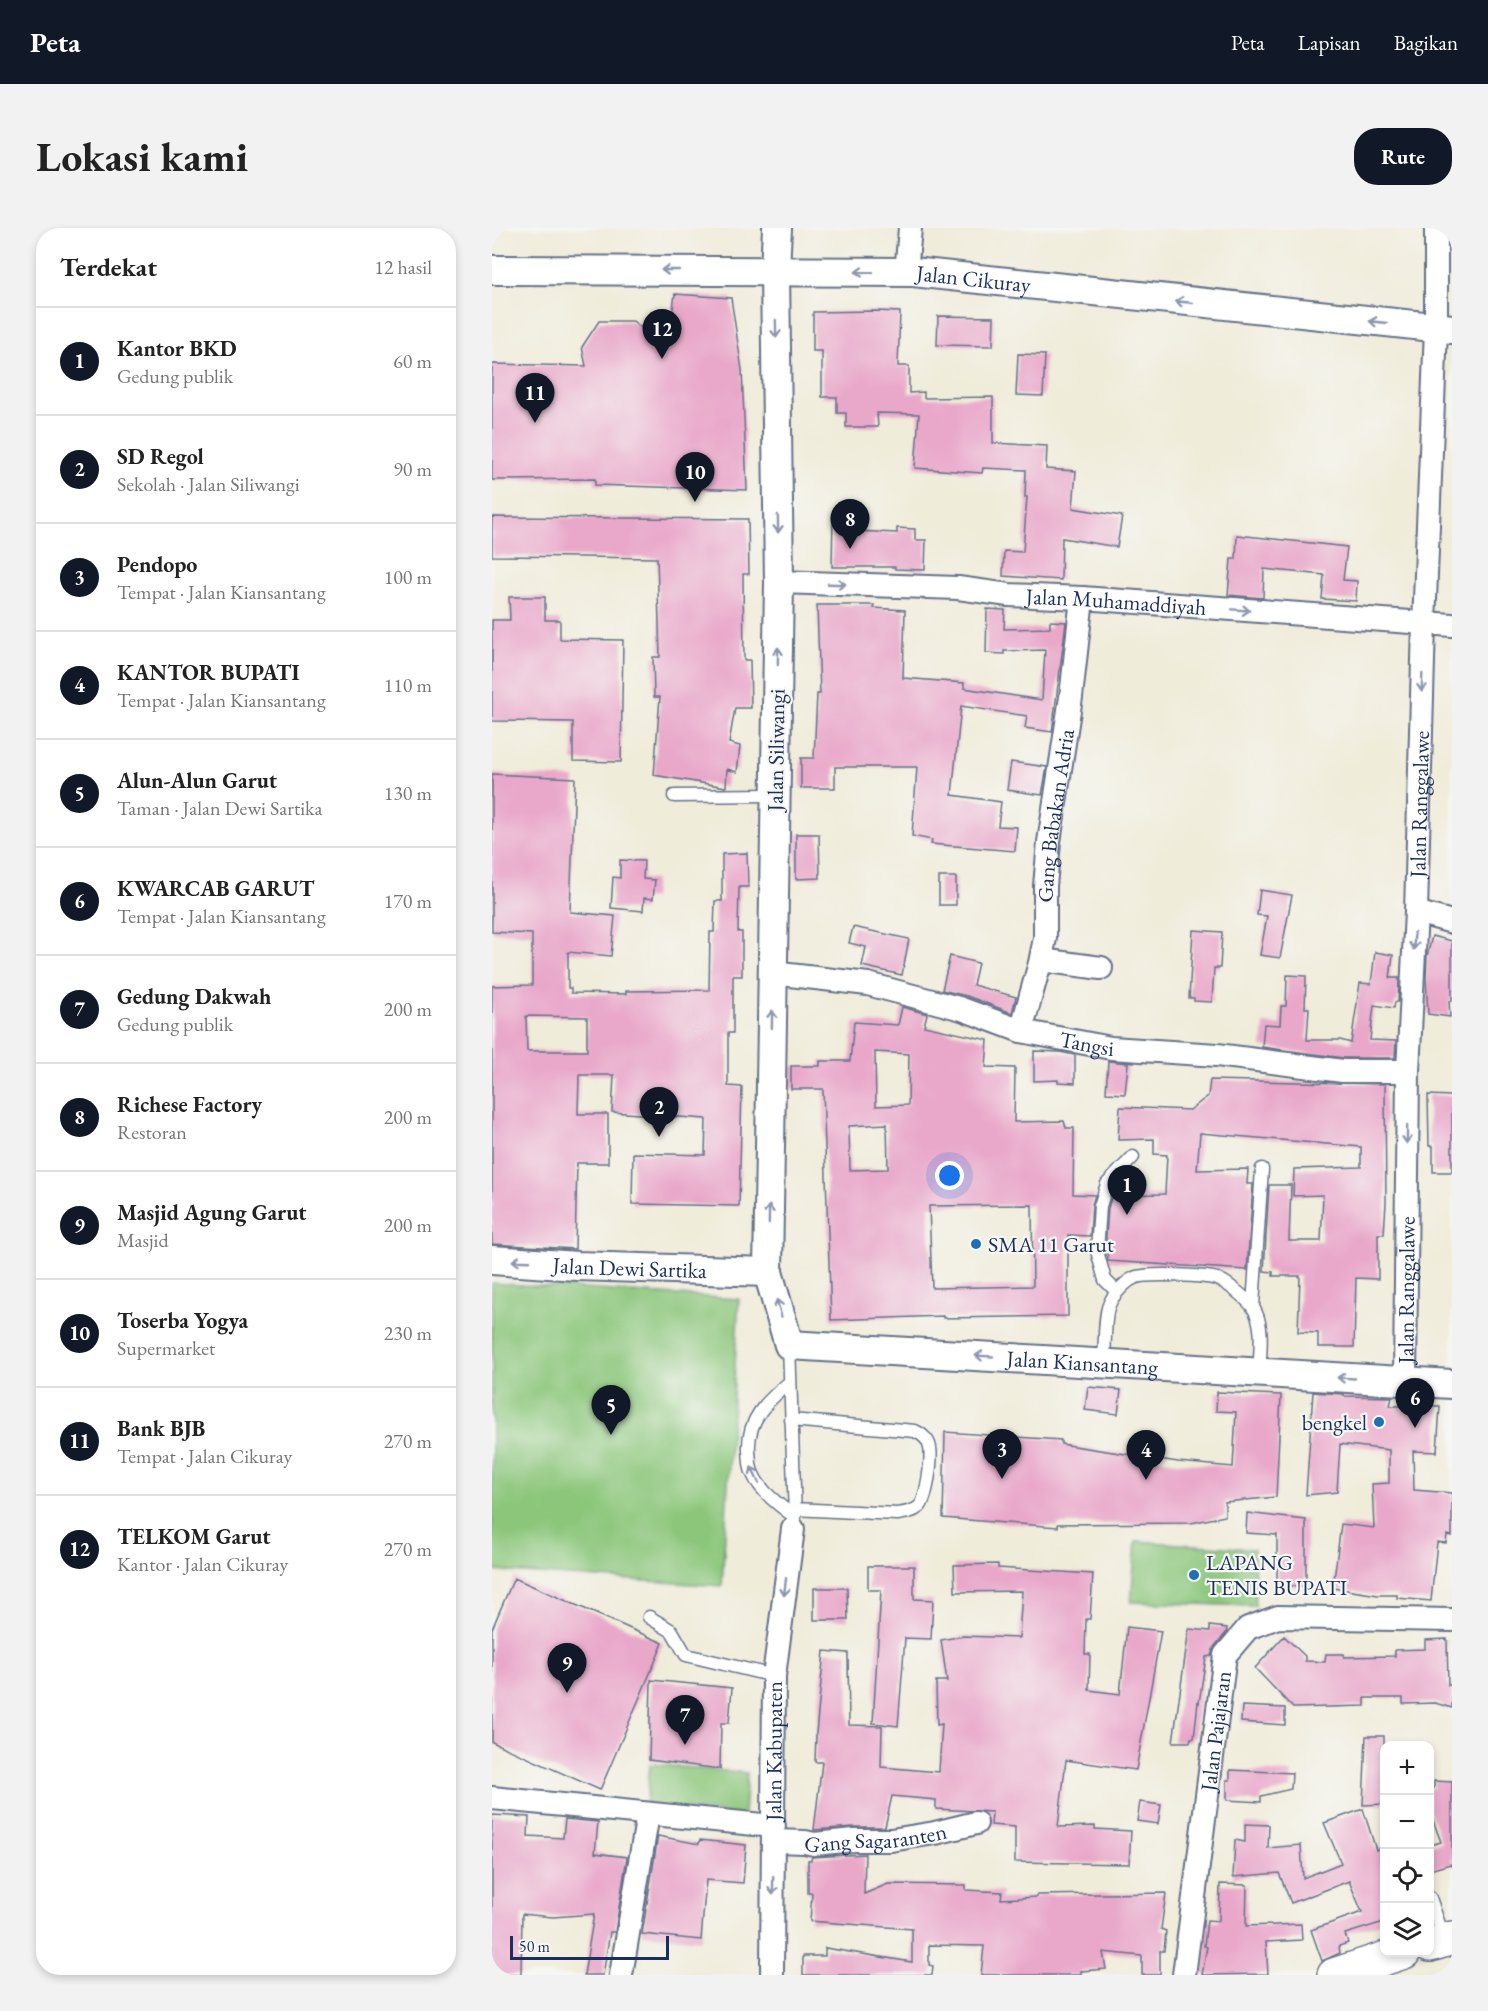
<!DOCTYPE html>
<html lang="id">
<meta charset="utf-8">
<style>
:root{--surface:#fff;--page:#f2f2f2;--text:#222;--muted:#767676;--line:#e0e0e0;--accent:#111827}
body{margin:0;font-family:"EB Garamond",serif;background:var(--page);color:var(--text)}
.controls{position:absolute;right:18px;bottom:18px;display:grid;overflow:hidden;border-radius:12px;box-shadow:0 3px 9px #0003}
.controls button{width:54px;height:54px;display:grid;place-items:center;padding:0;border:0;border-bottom:2px solid var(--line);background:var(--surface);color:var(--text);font:30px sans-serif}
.scale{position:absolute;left:18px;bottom:15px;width:159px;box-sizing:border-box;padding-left:6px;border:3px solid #1b2f5e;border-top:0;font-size:16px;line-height:21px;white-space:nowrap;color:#1b2f5e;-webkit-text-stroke:4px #f6f6f2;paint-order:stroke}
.you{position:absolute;left:458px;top:948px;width:21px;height:21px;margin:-15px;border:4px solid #fff;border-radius:50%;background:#1a73e8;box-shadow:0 0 0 9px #1a73e833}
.badge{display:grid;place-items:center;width:39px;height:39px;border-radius:50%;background:var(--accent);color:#fff;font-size:20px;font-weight:700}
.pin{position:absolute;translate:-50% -50px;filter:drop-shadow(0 2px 3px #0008)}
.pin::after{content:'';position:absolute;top:32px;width:21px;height:18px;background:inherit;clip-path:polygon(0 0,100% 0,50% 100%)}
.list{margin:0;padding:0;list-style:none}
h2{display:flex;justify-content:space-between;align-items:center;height:78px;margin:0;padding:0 24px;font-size:26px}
h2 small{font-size:20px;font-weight:400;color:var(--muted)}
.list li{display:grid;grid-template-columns:39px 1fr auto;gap:18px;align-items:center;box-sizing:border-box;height:108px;padding:0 24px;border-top:2px solid var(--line)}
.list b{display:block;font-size:22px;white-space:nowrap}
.list p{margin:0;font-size:20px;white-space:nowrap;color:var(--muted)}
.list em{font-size:20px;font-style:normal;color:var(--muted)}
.icon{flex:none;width:33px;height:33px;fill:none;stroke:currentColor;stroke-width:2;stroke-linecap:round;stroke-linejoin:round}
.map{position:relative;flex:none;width:960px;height:1747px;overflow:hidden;border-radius:24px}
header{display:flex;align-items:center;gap:36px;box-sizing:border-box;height:84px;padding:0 30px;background:var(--accent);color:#fff}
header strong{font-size:28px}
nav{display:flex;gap:33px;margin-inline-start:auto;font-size:21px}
.intro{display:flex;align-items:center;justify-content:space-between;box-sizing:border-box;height:144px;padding:0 36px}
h1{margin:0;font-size:42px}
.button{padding:15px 27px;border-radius:24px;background:var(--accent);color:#fff;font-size:21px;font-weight:700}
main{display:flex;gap:36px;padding:0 36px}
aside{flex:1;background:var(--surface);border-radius:24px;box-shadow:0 3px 9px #0003}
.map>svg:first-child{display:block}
.green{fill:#8bc67a;stroke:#537a6c;stroke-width:1.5}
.building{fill:#e9a8ca;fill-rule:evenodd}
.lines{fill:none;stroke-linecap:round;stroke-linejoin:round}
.service-casing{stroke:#667189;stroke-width:15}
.minor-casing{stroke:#667189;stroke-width:26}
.tertiary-casing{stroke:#667189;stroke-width:32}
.primary-casing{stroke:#667189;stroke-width:36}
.service{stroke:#fff;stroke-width:12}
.minor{stroke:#fff;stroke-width:22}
.tertiary{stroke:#fff;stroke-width:28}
.primary{stroke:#fff;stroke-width:33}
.oneway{stroke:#8d97ae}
.poi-dot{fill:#1f6fb2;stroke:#f6f6f2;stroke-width:2}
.labels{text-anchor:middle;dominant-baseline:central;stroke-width:4.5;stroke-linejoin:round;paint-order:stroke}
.street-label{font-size:22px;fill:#1b2f5e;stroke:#f6f6f2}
.poi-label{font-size:22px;fill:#1b2f5e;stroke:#f6f6f2;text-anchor:start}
</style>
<header>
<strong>Peta</strong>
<nav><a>Peta</a><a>Lapisan</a><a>Bagikan</a></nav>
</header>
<div class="intro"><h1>Lokasi kami</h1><a class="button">Rute</a></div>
<main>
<aside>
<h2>Terdekat<small>12 hasil</small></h2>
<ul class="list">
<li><span class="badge">1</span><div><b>Kantor BKD</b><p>Gedung publik</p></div><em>60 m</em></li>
<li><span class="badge">2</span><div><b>SD Regol</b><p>Sekolah · Jalan Siliwangi</p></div><em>90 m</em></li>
<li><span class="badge">3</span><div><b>Pendopo</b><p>Tempat · Jalan Kiansantang</p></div><em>100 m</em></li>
<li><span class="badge">4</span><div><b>KANTOR BUPATI</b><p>Tempat · Jalan Kiansantang</p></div><em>110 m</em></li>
<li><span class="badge">5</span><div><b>Alun-Alun Garut</b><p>Taman · Jalan Dewi Sartika</p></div><em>130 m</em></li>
<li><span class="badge">6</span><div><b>KWARCAB GARUT</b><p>Tempat · Jalan Kiansantang</p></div><em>170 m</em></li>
<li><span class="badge">7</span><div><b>Gedung Dakwah</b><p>Gedung publik</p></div><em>200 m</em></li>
<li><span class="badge">8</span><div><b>Richese Factory</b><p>Restoran</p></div><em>200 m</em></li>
<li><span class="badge">9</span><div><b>Masjid Agung Garut</b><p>Masjid</p></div><em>200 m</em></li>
<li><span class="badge">10</span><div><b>Toserba Yogya</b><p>Supermarket</p></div><em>230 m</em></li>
<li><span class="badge">11</span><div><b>Bank BJB</b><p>Tempat · Jalan Cikuray</p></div><em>270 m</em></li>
<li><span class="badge">12</span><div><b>TELKOM Garut</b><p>Kantor · Jalan Cikuray</p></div><em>270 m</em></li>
</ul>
</aside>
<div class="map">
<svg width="960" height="1747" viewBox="0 0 960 1747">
<rect width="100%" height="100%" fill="#f6f6f2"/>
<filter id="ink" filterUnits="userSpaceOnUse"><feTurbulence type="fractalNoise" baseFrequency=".0167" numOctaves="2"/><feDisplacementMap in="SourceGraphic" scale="12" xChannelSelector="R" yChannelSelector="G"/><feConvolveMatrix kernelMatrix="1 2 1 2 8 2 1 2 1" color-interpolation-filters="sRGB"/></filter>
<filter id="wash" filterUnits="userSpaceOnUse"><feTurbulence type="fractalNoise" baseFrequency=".008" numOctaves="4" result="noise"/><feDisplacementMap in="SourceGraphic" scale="24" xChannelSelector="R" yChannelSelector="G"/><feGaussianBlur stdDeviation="1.35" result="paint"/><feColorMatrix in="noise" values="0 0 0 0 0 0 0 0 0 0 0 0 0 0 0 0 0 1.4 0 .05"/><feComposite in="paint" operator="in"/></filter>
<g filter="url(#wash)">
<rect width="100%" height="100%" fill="#f0ecda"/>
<path class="green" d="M0 1055 247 1071 230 1358 0 1343Z
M644 1313 762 1321 763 1378 639 1374Z
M158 1536 255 1545 252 1587 154 1578Z"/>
<g id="blocks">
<path class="building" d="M183 66 239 70 250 142 255 262 103 257V251L0 252V136L94 138 90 119 107 93H141L159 108 178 102Z
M384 83 408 84 406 138H417V165L432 164V170L501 169V215L555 218 554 241 584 243 581 280 630 288 625 319 570 310 569 352 511 348 512 323 531 324 535 269H533L534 242 491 240 490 245 423 240 427 186 385 185 386 199H354V185H345V169H330V123H321V84Z
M446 88 502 89 501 118 445 117Z
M526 126 553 127 551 168 524 167Z
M341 286 364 287 363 303 405 305V300L423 301V312H434L433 342 403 341V339H340Z
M0 289 256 291 257 346H251L252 432H258L259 480H243L237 515 248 518 245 544 235 541 234 559 162 547 168 469H162L161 429H168L165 330 0 328Z
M745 307 855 319 851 352 865 353 864 373 830 371 832 347 772 341 771 370 736 367 739 331H744Z
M17 369H53V392H68V411L131 412 129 534 81 533V494L0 493V392H18Z
M325 377H382V380L413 382 411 450 472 455V460L550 472 553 422 512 423V426L494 425 495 381 513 382 512 401 558 400V393L574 394 560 504 533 500 535 488 469 478 460 567 509 574 506 598 525 599 523 623 439 616 440 612 420 608 425 539H343V560H309V530H322L325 466H328Z
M519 534 555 539 550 567 515 562Z
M0 546 83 550 78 684 123 688 119 728 76 724V760H79V765L134 766V763L217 762 218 704H222L223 673H230V626L255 625 256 659H247L246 704H250V748H241V805H236V858L250 859 247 978 140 976 141 925 213 927 214 891 120 884 122 847H87L86 886H116V935H85L83 1021 0 1016V758L40 757V706L0 704ZM34 788 95 789V823H35Z
M304 606H327L328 650 304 651Z
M128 632 152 633 151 651 163 652 161 671 152 670 151 683 119 680 121 649 128 650Z
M447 649H464V677H447Z
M768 662 800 667 788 730 768 727 775 688 765 687Z
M361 699 417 711 410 747 370 738 374 719 357 715Z
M701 702 730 704 728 740H722L720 774 702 773V770H697Z
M940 708 960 713V773H957L958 789 936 786 934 750 935 728Z
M883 724 901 727 898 750H907L906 774H903L902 780 882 777 878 812 904 813 903 830H852L770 819 772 796 788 797 789 778H794L795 747 814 748 813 780H817L815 812H848L859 815 868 755 879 756Z
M458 728 486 735 481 757 524 769 520 785 475 768 450 762Z
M410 779 435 786 432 798 496 812 494 839 523 840 522 894 572 893 574 900H582L581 966 603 967 600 977 598 1008 576 1007V1088L451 1090V1088L339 1092 331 861H299V838H328V833H358L362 794 406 797ZM383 824 417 826 416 877 384 878ZM395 896 396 941 358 942 357 898ZM540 977 541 1058 440 1060 437 978Z
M542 823 568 824 583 827V855L566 854V852L542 853Z
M616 833 636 835 633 866 614 865Z
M718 852 893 856 894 975 892 1006H886V1051L864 1050 862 1119H826V1105L806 1104 808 1048H781V1044L772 1043 777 957H799L797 1013H829L831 967 801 968 802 941 869 939V919L708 905 705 942 756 941 755 956H761L755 1042 616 1033 614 1009 616 980 620 967 673 966 675 927 662 926V911L626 912 628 879 698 882 716 868Z
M936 867 960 868V944H941V918H937Z
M596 1159 629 1162 626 1186 593 1182Z
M725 1164 789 1167 784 1269 733 1274V1288L699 1295 566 1296V1299L451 1290 453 1204 569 1212V1216L686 1234 741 1239 744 1184 724 1183Z
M821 1164 852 1166V1168L900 1169 898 1178H948L945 1224 921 1223 922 1262 960 1265V1308L955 1307 954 1315 945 1314 939 1373 905 1370V1367H886L841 1360 849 1296 882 1300 880 1256 897 1255V1222L848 1216 845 1264 814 1267Z
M755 1285 814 1292V1358H785V1307L754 1305Z
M506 1336V1340L601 1346 598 1391H594L593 1426H598L597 1462 628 1466 635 1399 669 1403 644 1542 574 1532 566 1599 603 1598V1601L639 1603 637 1636 523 1634V1599L499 1597 500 1584 444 1581V1572L400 1568 393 1599H361L322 1602 330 1534H323L324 1505 332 1423 356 1425 357 1497 390 1498 389 1539 447 1544 450 1496 445 1497 444 1453H455L449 1412 471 1408 527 1410 530 1363 463 1364 462 1337Z
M376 1338H422V1371L441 1372 439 1411 413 1410 406 1498 381 1495 389 1362H376Z
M22 1350 171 1415 108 1562 0 1514V1401Z
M322 1360H355L356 1392H322Z
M718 1398 735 1400 734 1405 722 1419 719 1428 714 1429 707 1475 706 1474 702 1510H699L698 1514H681L697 1401 718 1403Z
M792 1408 813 1428V1433L833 1434 834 1426H852V1429L903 1428V1422L933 1421V1412L955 1411 956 1457H960V1480L943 1475 911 1476V1470H873V1478L801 1480 763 1440Z
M159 1452 240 1460 237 1495H229L228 1541 157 1532Z
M750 1478 793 1480V1497L749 1494Z
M874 1508H892V1576L871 1577Z
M738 1542 800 1545 799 1561 769 1568V1574L735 1572V1552H738Z
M942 1553 960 1554V1638L958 1636 938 1642V1617L949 1614 938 1584V1560H942Z
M648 1574 669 1577 666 1596 645 1593Z
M871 1581 884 1622 892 1619V1694L853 1706 856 1715 847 1718 848 1725 830 1733 819 1702 870 1684 857 1653 799 1675 787 1645 741 1649 743 1612 753 1614V1596L777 1597 776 1620 809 1617 811 1650 849 1635 832 1595Z
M0 1587 37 1589 36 1608 71 1610 73 1591 106 1594 103 1625 135 1629 123 1704H118L111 1747H92L102 1686 61 1689 30 1686 29 1747H0Z
M166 1608 207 1616 208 1612 254 1617 251 1655 214 1652 209 1712 150 1706Z
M373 1626 372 1666 396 1656 474 1657V1662L510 1664 509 1671 545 1669V1667L674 1665 669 1701 674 1703 672 1723H668V1747H650V1728L611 1724 614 1741 589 1743V1747H489L492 1718 437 1717V1737L441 1738 440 1747H311V1728H333V1720L420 1734V1701L318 1693 320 1665H316V1632H319L320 1629Z
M728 1656 755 1657 754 1698 809 1696 810 1712 774 1714 776 1746 710 1747 715 1719 712 1718 715 1692 727 1693Z"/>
</g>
</g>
<g filter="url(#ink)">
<use href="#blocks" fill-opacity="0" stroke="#667189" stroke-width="1.5"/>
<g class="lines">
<defs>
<path id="service" d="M182 568 283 567
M625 1064 613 1052 605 1023 608 978 615 956 641 929
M761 1078 770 941
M297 1117 303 1289
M612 1136C613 1123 612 1087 617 1077 620 1068 633 1054 642 1050 652 1045 717 1047 728 1052 735 1055 755 1071 760 1078 773 1095 768 1125 767 1145
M298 1154C275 1173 255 1191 257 1223 258 1230 257 1239 261 1246 268 1263 288 1278 303 1289
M299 1192 423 1203C430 1206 437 1212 438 1220 440 1231 435 1272 427 1279 421 1284 413 1285 405 1286L302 1281
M157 1389 180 1403 194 1427 282 1448
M938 1670 952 1711"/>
<g id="minor">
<path d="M414 45 418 0"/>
<path id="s1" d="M287 354 466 360 517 367 590 370 960 397"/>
<path d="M924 684 960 694"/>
<path d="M549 732 609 740"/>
<path id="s2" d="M280 745 376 756 470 781 529 803 619 820 725 827 851 843H916"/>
<path id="s3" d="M529 803 548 735 553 710V658L557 614 579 469 590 370"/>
<path id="s4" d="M913 1154 916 843 924 684 932 396 944 101V0"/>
<path d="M0 1570 282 1598"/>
<path id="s5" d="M282 1613 313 1614 322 1616 362 1612H399L443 1605 484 1595"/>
<path d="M129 1747 156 1586"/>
<path id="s6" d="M280 1747 282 1448 301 1301"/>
<path id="s7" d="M692 1747 733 1427 756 1400 786 1389 960 1392"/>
</g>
<g id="tertiary">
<path id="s8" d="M285 0 283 43 287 354 276 1044 297 1117 960 1156"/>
<path id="s9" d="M0 42 421 44 960 101"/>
<path id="s10" d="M0 1032 85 1038 276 1044"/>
</g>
<path id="primary" d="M938 1717 960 1710
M842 1747 912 1724"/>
</defs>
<use href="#service" class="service-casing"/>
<use href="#minor" class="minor-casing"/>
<use href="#tertiary" class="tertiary-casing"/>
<use href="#primary" class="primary-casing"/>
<use href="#service" class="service"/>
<use href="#minor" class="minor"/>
<use href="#tertiary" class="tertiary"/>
<use href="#primary" class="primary"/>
</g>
<defs><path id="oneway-shaft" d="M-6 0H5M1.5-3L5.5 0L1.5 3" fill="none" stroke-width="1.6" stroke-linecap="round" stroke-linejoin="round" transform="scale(1.5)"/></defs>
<g class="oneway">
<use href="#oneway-shaft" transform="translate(178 42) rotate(-180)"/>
<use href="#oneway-shaft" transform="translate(372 44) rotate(-179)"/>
<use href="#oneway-shaft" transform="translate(692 74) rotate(-174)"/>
<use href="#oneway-shaft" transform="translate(886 94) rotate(-174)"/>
<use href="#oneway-shaft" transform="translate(284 101) rotate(89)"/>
<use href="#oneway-shaft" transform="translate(286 296) rotate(89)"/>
<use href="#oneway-shaft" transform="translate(345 356) rotate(2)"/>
<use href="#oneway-shaft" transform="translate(749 382) rotate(4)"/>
<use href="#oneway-shaft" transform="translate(286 428) rotate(-89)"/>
<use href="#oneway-shaft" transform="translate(930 455) rotate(92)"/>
<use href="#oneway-shaft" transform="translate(922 713) rotate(93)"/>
<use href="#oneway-shaft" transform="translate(280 791) rotate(-89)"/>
<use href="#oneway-shaft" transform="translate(915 907) rotate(91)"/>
<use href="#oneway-shaft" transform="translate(277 986) rotate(-89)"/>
<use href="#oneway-shaft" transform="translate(29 1033) rotate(-178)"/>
<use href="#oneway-shaft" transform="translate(287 1080) rotate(-106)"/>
<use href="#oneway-shaft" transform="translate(492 1128) rotate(-177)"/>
<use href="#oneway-shaft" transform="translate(854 1150) rotate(-177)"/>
<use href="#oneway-shaft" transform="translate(263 1247) rotate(-116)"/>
<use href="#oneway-shaft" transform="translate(293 1359) rotate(97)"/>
<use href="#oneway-shaft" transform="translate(281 1658) rotate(91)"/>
</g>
</g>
<g class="poi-dot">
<circle cx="484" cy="1016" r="6"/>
<circle cx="887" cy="1194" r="6"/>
<circle cx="702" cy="1347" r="6"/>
</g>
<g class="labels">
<g class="street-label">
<text stroke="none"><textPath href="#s9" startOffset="482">Jalan Cikuray</textPath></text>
<text stroke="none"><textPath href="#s1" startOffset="338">Jalan Muhamaddiyah</textPath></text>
<text transform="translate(284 522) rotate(-89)">Jalan Siliwangi</text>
<text stroke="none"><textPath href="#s4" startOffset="578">Jalan Ranggalawe</textPath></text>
<text stroke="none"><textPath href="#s3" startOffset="219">Gang Babakan Adria</textPath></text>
<text stroke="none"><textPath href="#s2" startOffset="324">Tangsi</textPath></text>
<text stroke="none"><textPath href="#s10" startOffset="138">Jalan Dewi Sartika</textPath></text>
<text stroke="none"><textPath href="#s4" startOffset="92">Jalan Ranggalawe</textPath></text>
<text stroke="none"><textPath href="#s8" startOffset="1414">Jalan Kiansantang</textPath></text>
<text stroke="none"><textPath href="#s7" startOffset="246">Jalan Pajajaran</textPath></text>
<text stroke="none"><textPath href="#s6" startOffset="224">Jalan Kabupaten</textPath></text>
<text stroke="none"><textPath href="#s5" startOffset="102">Gang Sagaranten</textPath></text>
</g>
<g class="poi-label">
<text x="496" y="1016">SMA 11 Garut</text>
<text x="875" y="1194" text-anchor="end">bengkel</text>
<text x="714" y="1334">LAPANG<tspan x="714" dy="25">TENIS BUPATI</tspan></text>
</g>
</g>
</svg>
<div class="controls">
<button>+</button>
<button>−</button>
<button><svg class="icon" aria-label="locate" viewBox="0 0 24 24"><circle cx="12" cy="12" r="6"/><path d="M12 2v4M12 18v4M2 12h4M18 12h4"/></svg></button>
<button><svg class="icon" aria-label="layers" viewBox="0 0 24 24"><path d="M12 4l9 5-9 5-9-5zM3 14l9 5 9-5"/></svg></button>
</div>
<div class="scale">50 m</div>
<div class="you"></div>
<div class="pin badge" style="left:635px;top:987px">1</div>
<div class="pin badge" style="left:167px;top:909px">2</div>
<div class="pin badge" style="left:510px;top:1251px">3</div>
<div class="pin badge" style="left:654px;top:1252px">4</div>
<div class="pin badge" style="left:119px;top:1207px">5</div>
<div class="pin badge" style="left:923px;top:1200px">6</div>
<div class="pin badge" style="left:193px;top:1517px">7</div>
<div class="pin badge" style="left:358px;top:321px">8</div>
<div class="pin badge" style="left:75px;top:1465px">9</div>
<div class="pin badge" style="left:203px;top:274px">10</div>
<div class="pin badge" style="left:43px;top:195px">11</div>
<div class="pin badge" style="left:170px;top:131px">12</div>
</div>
</main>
